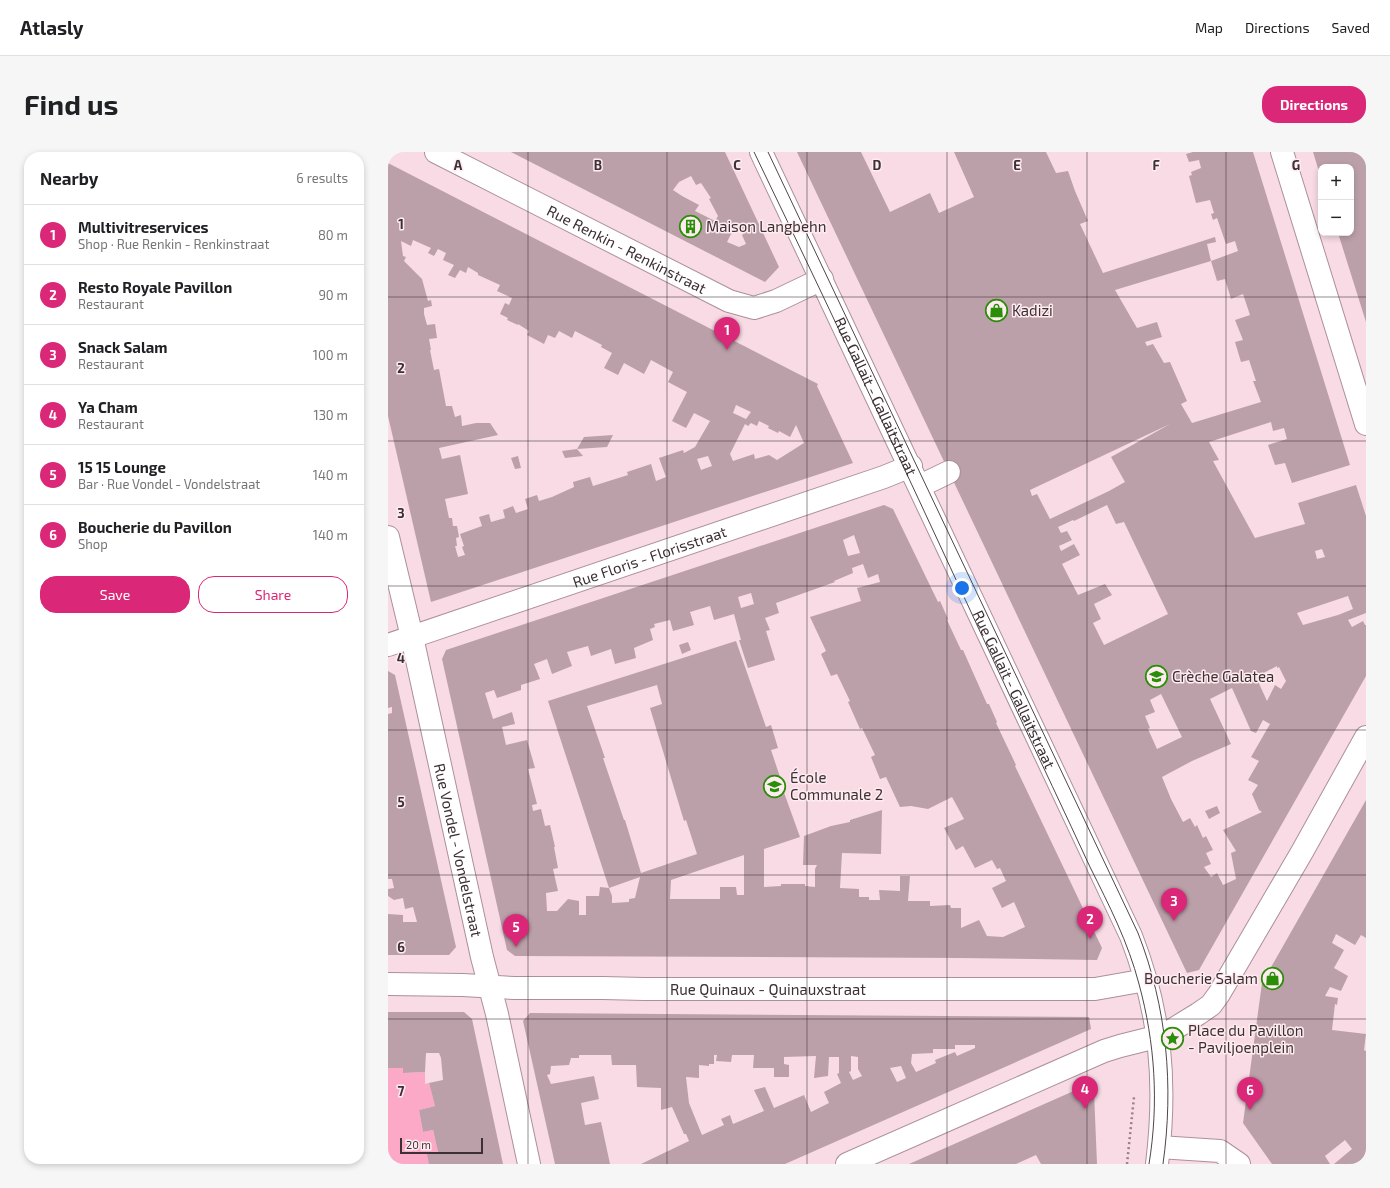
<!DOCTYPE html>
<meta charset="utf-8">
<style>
:root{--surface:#fff;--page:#f6f6f6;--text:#202124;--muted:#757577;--line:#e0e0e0;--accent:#db2777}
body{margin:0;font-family:"Exo 2",sans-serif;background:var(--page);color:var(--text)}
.controls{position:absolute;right:12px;top:12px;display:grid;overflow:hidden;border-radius:8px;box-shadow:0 2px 6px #0003}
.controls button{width:36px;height:36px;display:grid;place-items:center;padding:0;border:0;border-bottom:1px solid var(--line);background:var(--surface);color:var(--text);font:20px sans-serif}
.scale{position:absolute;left:12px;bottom:10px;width:83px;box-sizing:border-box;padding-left:4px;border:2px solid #3c3034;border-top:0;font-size:11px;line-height:14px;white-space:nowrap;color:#3c3034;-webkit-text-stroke:3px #feecf1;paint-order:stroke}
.you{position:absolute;left:574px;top:436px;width:14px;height:14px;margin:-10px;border:3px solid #fff;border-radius:50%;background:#1a73e8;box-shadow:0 0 0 6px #1a73e833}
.badge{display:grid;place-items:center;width:26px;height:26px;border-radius:50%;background:var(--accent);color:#fff;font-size:13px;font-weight:700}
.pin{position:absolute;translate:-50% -33px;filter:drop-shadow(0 1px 2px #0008)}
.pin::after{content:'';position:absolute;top:21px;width:14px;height:12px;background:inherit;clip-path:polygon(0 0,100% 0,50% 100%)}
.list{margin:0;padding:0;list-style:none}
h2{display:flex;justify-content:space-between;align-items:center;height:52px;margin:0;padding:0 16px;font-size:17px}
h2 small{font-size:13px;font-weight:400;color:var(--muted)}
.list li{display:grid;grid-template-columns:26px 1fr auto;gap:12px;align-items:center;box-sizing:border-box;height:60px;padding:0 16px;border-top:1px solid var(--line)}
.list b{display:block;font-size:15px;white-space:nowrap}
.list p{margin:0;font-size:13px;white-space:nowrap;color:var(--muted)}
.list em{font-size:13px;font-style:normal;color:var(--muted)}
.actions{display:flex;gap:8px;padding:12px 16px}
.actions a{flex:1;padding:9px 0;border:1px solid var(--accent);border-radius:16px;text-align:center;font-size:14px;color:var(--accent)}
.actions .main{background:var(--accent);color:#fff}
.map{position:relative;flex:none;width:978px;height:1012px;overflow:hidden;border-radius:16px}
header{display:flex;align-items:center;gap:24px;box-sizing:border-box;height:56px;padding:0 20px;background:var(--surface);border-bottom:1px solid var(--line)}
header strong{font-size:19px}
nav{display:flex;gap:22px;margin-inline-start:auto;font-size:14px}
.intro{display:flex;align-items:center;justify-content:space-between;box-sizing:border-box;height:96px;padding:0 24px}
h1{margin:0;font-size:28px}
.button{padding:10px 18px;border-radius:16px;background:var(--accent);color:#fff;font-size:14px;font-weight:700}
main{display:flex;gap:24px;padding:0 24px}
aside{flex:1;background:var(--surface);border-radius:16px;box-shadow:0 2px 6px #0003}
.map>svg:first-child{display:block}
.green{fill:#fba9c6}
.building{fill:#bca0a9;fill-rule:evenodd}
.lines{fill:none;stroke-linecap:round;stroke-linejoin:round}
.minor-casing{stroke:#ac9099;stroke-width:24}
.path{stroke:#958187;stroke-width:2.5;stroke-dasharray:2 3;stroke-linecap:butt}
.minor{stroke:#fff;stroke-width:22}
.tram{stroke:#524448;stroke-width:1}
.grid{fill:none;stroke:#3c3034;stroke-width:1;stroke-opacity:0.55}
.labels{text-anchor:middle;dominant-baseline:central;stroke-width:3;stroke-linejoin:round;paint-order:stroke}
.poi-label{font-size:15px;fill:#3c3034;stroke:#feecf1;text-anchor:start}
.street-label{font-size:15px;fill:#3c3034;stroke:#feecf1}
.grid-label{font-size:13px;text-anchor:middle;font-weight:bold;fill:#3c3034;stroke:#feecf1;stroke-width:3;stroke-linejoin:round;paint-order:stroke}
</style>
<header>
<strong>Atlasly</strong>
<nav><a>Map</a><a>Directions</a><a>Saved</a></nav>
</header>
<div class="intro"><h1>Find us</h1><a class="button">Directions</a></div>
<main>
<aside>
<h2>Nearby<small>6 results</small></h2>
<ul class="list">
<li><span class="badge">1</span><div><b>Multivitreservices</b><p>Shop · Rue Renkin - Renkinstraat</p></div><em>80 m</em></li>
<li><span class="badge">2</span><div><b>Resto Royale Pavillon</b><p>Restaurant</p></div><em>90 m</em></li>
<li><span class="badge">3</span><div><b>Snack Salam</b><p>Restaurant</p></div><em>100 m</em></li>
<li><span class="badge">4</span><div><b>Ya Cham</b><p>Restaurant</p></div><em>130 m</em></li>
<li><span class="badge">5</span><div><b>15 15 Lounge</b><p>Bar · Rue Vondel - Vondelstraat</p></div><em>140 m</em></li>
<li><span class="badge">6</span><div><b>Boucherie du Pavillon</b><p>Shop</p></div><em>140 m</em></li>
</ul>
<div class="actions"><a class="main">Save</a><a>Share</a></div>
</aside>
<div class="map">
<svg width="978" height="1012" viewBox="0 0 978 1012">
<rect width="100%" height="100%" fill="#f8dbe4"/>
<path class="green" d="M0 916H15V921L37 920V932L41 931 47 954 31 958 35 980 45 978 50 1000 41 1012H0Z"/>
<path class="building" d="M123 0H337L391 115 377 130ZM303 24 308 33 313 31 323 46 321 47 330 64 327 69 307 59 311 53 294 44 285 38 291 30ZM354 76 356 81 354 83 358 92 351 95 339 90 344 80Z
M409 0H473L502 60 542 41 551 61 586 45 566 0H658L668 21 680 19 687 39 700 69 692 72 715 121 827 85 828 90 819 92 823 109 727 138 749 176 769 170 774 185 757 190 759 194 765 192 776 211 782 210 799 249 793 252 804 271 873 250 865 229H868L861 208 853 210 847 190 855 188 847 168 862 163 855 142 843 147 837 127 829 129 823 109 850 99 847 89 838 92 829 66 825 68 823 62 826 61 822 48 808 51 801 24 804 23 803 20 813 16 811 8 801 10 798 2 805 0H865L962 313 904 331 897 311 887 313 880 293 899 287 896 276 885 279 883 270 821 290 831 308 825 309 867 386 917 372 910 351 968 333 978 364V461L960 468 964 475 975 469 977 473H978V524L811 818 799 821ZM782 272 723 305 737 330 721 339 662 367 649 342 644 344 642 338ZM719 353 728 372 736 370 780 462 716 493 705 471 713 467 706 452 724 443 717 432 690 443 674 412 692 403 686 392 673 399 671 394 684 388 679 379 673 381 670 375 685 368 686 369ZM934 397 937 405 929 407 927 399ZM960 444 965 457 950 463 915 473 909 461ZM889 514V516L891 515 898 529 893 537 887 533 879 549 868 525ZM844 536 863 579 868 581 875 568 882 572 863 605 871 609 860 628 870 633 864 642 871 658 874 660 835 678 848 699 843 701 848 727 835 733 829 721 823 725 816 715 823 712 818 701 825 698 818 684 815 686 809 673 807 675 802 666 795 670 783 647 774 625 804 609 843 592 822 547ZM773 542 794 585 769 597 760 577 762 576 757 564 767 560 762 548Z
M925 0H978V170L950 81H963V15H933V26Z
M0 11 430 232 429 234 465 311 43 450 0 264ZM25 88 43 96 40 101 46 104 50 97 58 101 55 108 66 113 60 123 67 126 72 118 78 121 80 115 90 121V123L112 133 109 139 124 146 121 153 117 151 112 162 120 166 119 168 130 173V172L141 179 139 183 156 192 160 183 167 186 171 179 184 186 187 179 214 193 213 195 224 201 216 216 230 223 236 211 256 222 263 208 285 220 280 230 299 240 284 269 298 276 306 261 322 269 307 295 296 301 295 298 271 306 278 325 268 329 263 312 239 320 240 323 205 334 202 325 185 330 186 335 164 345 151 349 149 343 137 347 140 357 128 361 125 354 115 358 117 366 103 370 101 362 91 365 94 374 72 382 76 394 74 395 77 403 70 405 67 394H69L68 386 71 385 69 374H65L64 366H61L57 347 80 342 72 303 54 307 51 296 110 283 102 271H88L74 274 73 263 67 265 64 254H58L51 217 46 218 42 198H43L41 187 49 186 47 172 39 173 36 162V156L44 154 43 148 40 149 34 127 16 109 18 105 15 104 13 89 23 94ZM348 253 363 260 358 267 345 261ZM371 269 381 274 380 276 390 281 391 279 402 285 408 273 416 291 389 308 381 303 367 307 366 302 345 309 342 302 357 272 360 274 363 271 369 274ZM320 304 324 314 313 318 309 307Z
M225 283 219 295 189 297 196 285Z
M189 297 195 304 177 306 174 299Z
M130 304 133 316 127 317 123 306Z
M496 353 505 357 550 450 552 449 560 467 559 468 573 498H575L599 552H601L609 570 608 571 628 613 627 614 714 796 709 808 573 806 127 804 119 798 54 507 58 498ZM466 383 472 401 460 404 455 388ZM475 412 480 426 490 422 492 430 469 436 473 449 422 465 438 499 433 502 443 524 449 522 462 549 460 550 472 577 474 576 487 603 483 605 492 627 498 625 512 655 523 654 540 657 564 645 576 667 556 676 568 698 575 694 587 716 604 708 609 717 612 716 618 729 604 736 614 756 626 750 637 775 615 785 599 784 591 768 573 776V756H563L562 753 542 754V749H520L522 724H512V739L491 738 492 748H481V745H471V737L452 736 454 701 493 702 494 658 462 668V670L443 674 416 684 415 713H429L427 717V735L417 734V732H393V734L376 735V697L412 685 394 635 395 634 383 598 390 596 383 573 378 575 348 489 160 549 221 736 212 735 211 744H198V763H191V749L180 747 169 759H159L158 741 170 739 165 717 170 716 166 695H167L162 673 157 674 153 657 145 659 144 653 149 652 140 617 147 616 139 588 118 593 114 575 127 572 124 560 105 567 97 541 106 538 109 546 133 538V533L152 527 146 512 159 507 164 522 184 514 179 500 200 494 203 504 223 497 227 512 248 506 246 496 265 488 262 477 267 475 266 472 282 468 285 479 306 473 302 460 322 454 326 468 346 462 353 488H351L360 516 387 508 378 479 382 478 377 466 391 461 388 451 447 430 446 429 465 421 464 416ZM363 441 366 452 353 456 350 445ZM269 533 274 552 262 556 296 669 298 668 309 702 253 721 237 668H236L215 606H217L199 554ZM356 703V743H349L348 735H332V747H282L283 728ZM252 725 247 746 241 747V750L224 751V744L221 736Z
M300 490 303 498 294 502 291 493Z
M0 519 7 523 68 795 61 803H0V762L15 763V770H29L25 755 17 757 15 746 6 748 0 744V737L6 736 4 727H0V562L4 561V555L0 556Z
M978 648V786L973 783 967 793 948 782 944 791 956 798 946 816 960 824 953 839 942 835 937 844 950 846 949 853 947 852 944 878 978 882 976 898 978 899V1012H946L964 997 957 988 937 1004 942 1012H884L855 971 874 831Z
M829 654 832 661 821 667 817 659Z
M0 860H76L84 867 115 1012H41L39 1002 50 1000 45 978 35 980 31 958 47 954 41 931 55 928 53 906 51 901H38L37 920 15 921V916H0Z
M142 861 701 865 703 877 397 1012H253L301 989 298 982H296L284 955 273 958V936L249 935 248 913H224L223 903H191V906H183L181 913 163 914 162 922 159 923 163 932 206 924 211 947 193 951 197 973 213 970 222 1012H167L135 869ZM567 893H587V896L569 904 567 900 547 908 548 911 528 920 523 911 524 902 545 901V897H567ZM326 903H329L328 909 343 910 344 903H366L365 916H386V925H401V913L396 912V905L428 904 426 926 440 924 441 905H451V921L449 922 453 931 436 940 441 951 423 960 416 943 386 956 377 935 366 938 376 959 345 972 342 963 333 967 336 973 314 983 301 951 298 925 311 926V913L321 914V912H326ZM463 904 470 905V917L474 924 465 928 461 920 463 919ZM513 914 518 926 509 930 502 916Z
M697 934 706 940 709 1012H653L648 1003 628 1012H521Z"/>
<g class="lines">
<defs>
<g id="minor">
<path id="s1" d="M48 0 341 149 366 156 388 149 434 127"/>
<path id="s2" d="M373 0 743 784C773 861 779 931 769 1012"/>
<path d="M894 0 978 272"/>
<path d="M532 334 561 320"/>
<path id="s3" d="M0 385 24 485 94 805 109 862 141 1012"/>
<path id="s4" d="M0 493 496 325 523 314"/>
<path id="s5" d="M0 832 75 833 126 836H215L256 837H707L758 828"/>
<path d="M771 995 832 999 851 1012"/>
<path d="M459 1012 716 899 732 894 776 883 810 862 823 853 831 842 914 700 978 585"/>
</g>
</defs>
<use href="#minor" class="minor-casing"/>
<path class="path" d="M739 1012 746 945"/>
<use href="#minor" class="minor"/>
<path class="tram" d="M366 0C455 184 541 369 627 555 652 608 677 661 702 715 721 753 740 790 751 832 767 891 771 951 761 1012
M380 0 750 781C779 855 786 934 775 1012"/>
</g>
<path class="grid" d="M140 0V1012M279 0V1012M419 0V1012M559 0V1012M699 0V1012M838 0V1012M0 145H978M0 289H978M0 434H978M0 578H978M0 723H978M0 867H978"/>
<defs>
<symbol id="building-ring" viewBox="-11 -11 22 22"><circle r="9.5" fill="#feecf1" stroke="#2a8e08" stroke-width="1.5"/><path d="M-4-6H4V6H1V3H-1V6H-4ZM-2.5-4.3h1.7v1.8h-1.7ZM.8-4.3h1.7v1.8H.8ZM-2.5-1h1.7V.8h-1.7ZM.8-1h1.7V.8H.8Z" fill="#2a8e08"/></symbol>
<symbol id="shop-ring" viewBox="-11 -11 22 22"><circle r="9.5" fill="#feecf1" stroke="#2a8e08" stroke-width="1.5"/><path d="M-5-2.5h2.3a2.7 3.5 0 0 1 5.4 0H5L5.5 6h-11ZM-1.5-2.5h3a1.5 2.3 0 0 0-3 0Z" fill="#2a8e08"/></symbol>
<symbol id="school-ring" viewBox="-11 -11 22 22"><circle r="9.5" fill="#feecf1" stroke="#2a8e08" stroke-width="1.5"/><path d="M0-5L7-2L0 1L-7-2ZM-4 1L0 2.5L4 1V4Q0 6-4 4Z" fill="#2a8e08"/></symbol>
<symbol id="sight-ring" viewBox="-11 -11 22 22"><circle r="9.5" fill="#feecf1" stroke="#2a8e08" stroke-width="1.5"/><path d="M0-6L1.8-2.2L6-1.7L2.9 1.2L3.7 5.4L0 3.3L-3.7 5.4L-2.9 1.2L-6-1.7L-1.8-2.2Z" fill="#2a8e08"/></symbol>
</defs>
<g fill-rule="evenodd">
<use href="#building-ring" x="290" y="62" width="25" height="25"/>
<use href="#shop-ring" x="596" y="146" width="25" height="25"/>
<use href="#school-ring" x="756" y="512" width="25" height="25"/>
<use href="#school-ring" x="374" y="622" width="25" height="25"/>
<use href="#shop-ring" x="872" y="814" width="25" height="25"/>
<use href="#sight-ring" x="772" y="874" width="25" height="25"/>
</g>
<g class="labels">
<g class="poi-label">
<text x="318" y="74">Maison Langbehn</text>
<text x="624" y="158">Kadizi</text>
<text x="784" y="524">Crèche Galatea</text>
<text x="402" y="625">École<tspan x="402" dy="17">Communale 2</tspan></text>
<text x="870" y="826" text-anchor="end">Boucherie Salam</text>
<text x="800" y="878">Place du Pavillon<tspan x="800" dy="17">- Paviljoenplein</tspan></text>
</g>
<g class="street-label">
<text stroke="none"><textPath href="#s1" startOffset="214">Rue Renkin - Renkinstraat</textPath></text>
<text stroke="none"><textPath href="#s2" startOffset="270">Rue Gallait - Gallaitstraat</textPath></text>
<text stroke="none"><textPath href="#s4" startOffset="276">Rue Floris - Florisstraat</textPath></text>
<text stroke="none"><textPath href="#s2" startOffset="594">Rue Gallait - Gallaitstraat</textPath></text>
<text stroke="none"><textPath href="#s3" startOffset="321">Rue Vondel - Vondelstraat</textPath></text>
<text stroke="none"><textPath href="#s5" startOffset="380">Rue Quinaux - Quinauxstraat</textPath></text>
</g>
</g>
<g class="grid-label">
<text x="70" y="18">A</text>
<text x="210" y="18">B</text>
<text x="349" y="18">C</text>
<text x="489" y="18">D</text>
<text x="629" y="18">E</text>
<text x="768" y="18">F</text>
<text x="908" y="18">G</text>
<text x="13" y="77">1</text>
<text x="13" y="221">2</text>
<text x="13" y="366">3</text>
<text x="13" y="511">4</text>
<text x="13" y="655">5</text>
<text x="13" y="800">6</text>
<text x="13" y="944">7</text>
</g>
</svg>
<div class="controls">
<button>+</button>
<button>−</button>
</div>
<div class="scale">20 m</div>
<div class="you"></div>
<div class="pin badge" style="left:339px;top:198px">1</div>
<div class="pin badge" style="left:702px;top:787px">2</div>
<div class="pin badge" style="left:786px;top:769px">3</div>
<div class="pin badge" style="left:697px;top:957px">4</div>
<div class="pin badge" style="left:128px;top:795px">5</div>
<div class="pin badge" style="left:862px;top:958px">6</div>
</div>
</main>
